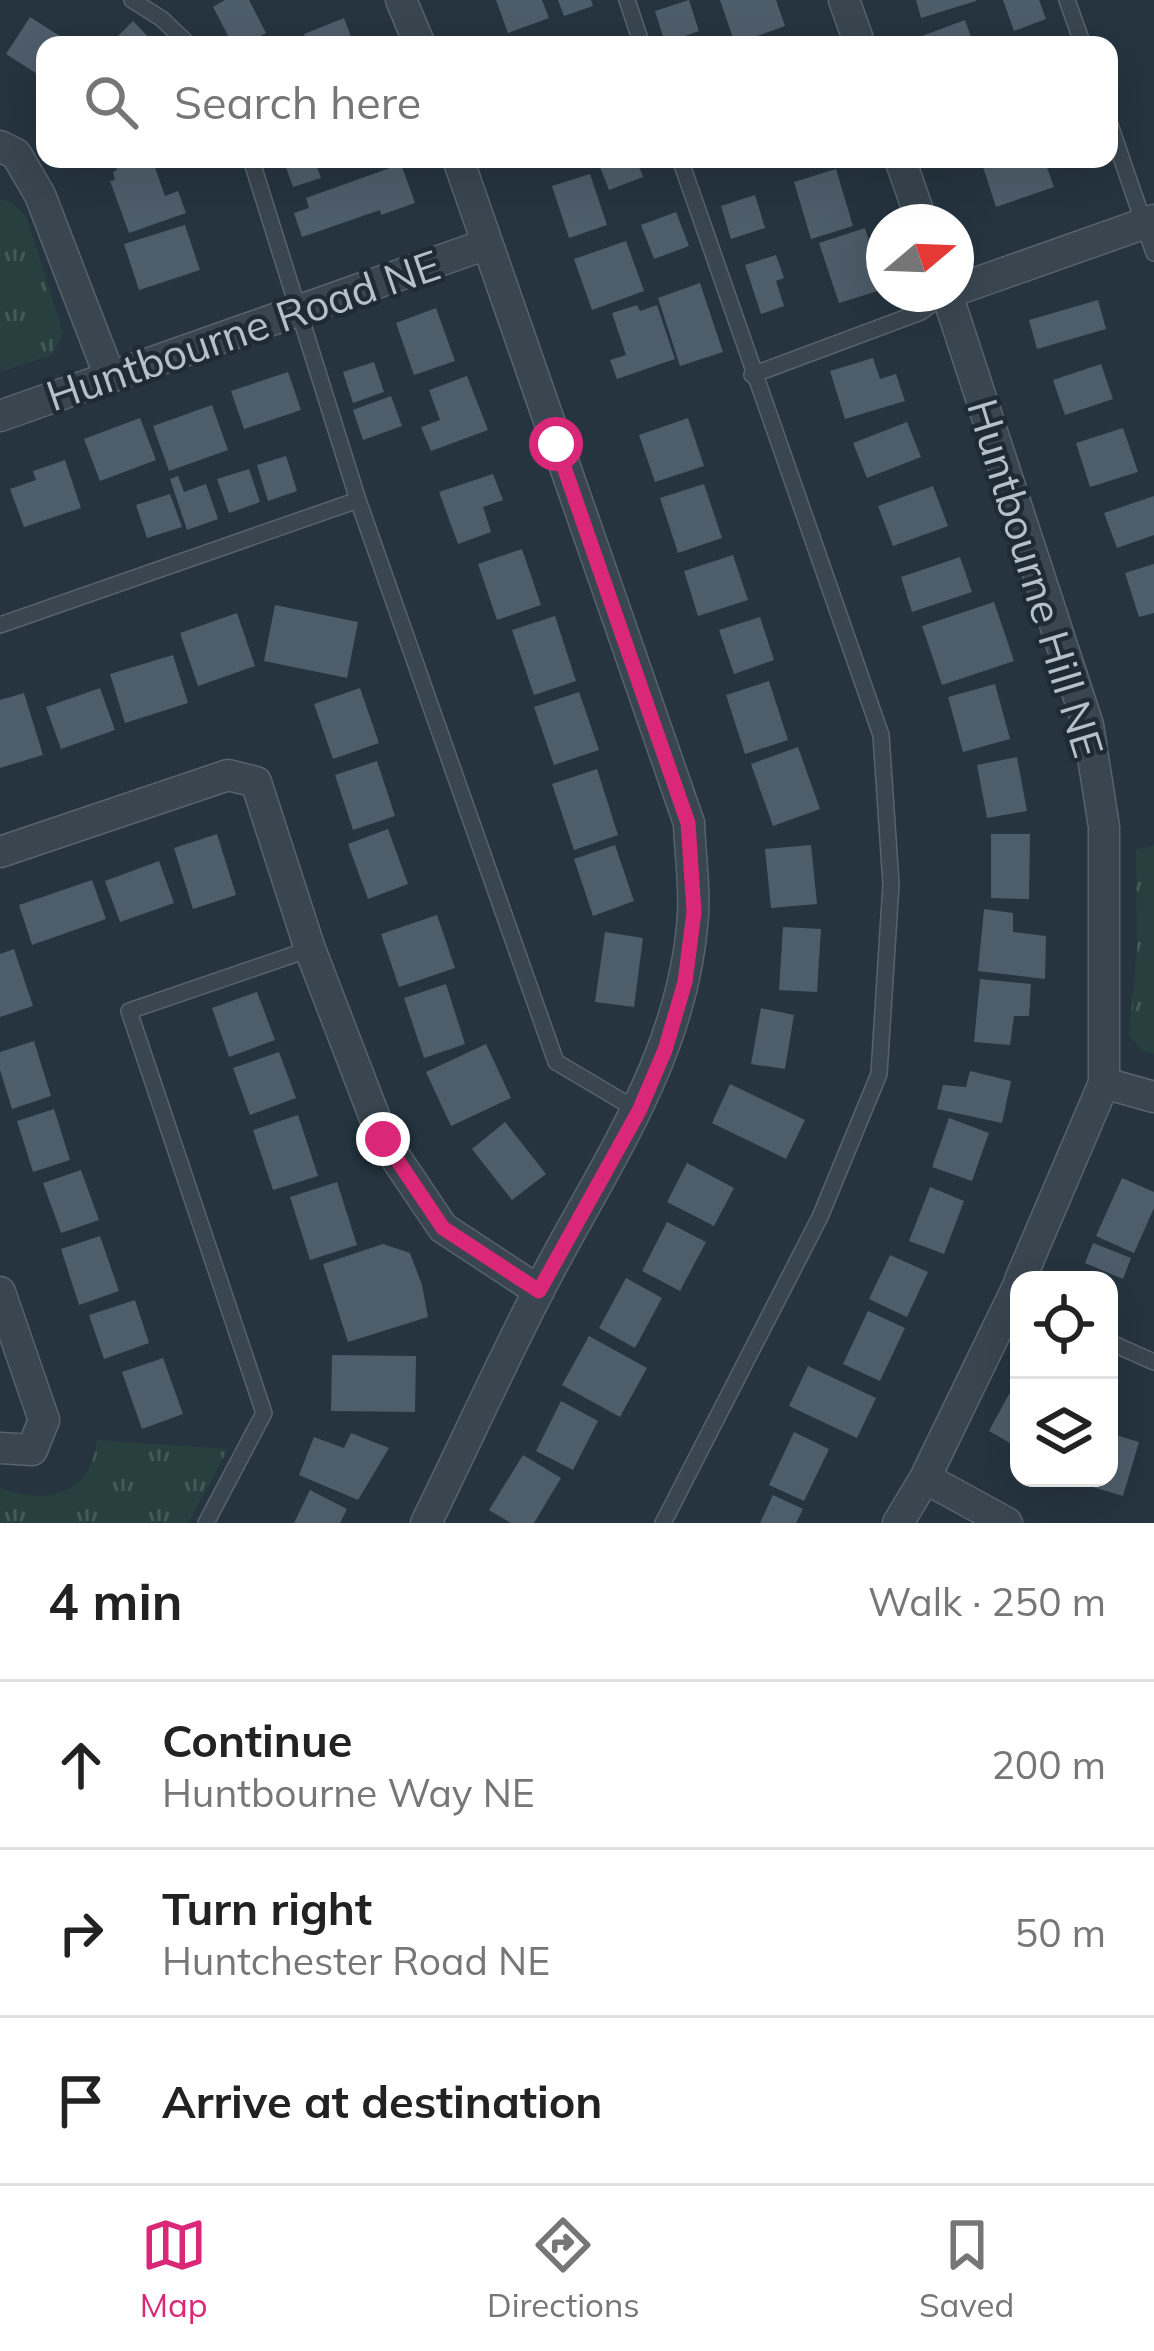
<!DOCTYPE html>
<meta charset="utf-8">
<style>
:root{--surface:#fff;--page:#f6f6f6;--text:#222;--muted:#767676;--line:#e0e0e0;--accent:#db2777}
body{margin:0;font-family:Mulish,sans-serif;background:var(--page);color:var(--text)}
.controls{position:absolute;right:36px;bottom:36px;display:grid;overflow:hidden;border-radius:24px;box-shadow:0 12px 48px #0002}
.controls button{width:108px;height:108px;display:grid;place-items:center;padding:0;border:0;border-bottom:3px solid var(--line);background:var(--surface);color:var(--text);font:60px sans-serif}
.compass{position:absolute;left:866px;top:204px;width:108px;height:108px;border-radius:50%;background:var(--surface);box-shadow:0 12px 48px #0002;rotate:71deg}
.stop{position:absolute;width:36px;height:36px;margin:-27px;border:9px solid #db2777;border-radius:50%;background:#fff}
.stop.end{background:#db2777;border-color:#fff;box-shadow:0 3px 12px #0008}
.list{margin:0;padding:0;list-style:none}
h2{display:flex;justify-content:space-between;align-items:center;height:156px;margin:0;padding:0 48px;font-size:51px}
h2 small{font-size:39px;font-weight:400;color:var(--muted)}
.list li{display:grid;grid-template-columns:78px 1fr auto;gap:36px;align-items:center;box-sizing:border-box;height:168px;padding:0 48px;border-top:3px solid var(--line)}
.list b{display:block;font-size:45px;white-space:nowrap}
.list p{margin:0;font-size:39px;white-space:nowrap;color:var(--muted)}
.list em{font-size:39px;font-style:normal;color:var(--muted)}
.icon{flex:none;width:66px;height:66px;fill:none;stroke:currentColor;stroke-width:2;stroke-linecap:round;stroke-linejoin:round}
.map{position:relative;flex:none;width:1154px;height:1523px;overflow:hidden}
.search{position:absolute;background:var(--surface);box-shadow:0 12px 48px #0002;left:36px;right:36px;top:36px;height:132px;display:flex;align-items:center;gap:30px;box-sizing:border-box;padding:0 42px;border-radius:24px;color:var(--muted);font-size:45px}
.sheet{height:660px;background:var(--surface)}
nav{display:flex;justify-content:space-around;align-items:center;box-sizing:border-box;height:168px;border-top:3px solid var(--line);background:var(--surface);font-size:33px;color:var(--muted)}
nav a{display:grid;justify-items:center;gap:6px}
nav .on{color:var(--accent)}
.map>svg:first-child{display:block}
.grass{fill:url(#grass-tufts)}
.building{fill:#4e5d6a}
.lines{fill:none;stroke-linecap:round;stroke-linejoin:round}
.lane-casing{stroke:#57636c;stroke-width:18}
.street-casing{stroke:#57636c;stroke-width:33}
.lane{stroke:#39454f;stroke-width:15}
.street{stroke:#39454f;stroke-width:30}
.route{stroke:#db2777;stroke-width:15}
.labels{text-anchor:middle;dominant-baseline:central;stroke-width:9;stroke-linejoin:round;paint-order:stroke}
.street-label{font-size:42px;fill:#b5c0c9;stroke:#1e2a34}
</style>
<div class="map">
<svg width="1154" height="1523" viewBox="0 0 1154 1523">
<defs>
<pattern id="grass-tufts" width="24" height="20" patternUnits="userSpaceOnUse" patternTransform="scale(3)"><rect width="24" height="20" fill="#27403f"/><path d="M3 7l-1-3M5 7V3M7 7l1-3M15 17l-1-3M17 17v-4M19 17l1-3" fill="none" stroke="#445a59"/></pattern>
</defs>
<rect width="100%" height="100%" fill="#25343f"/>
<path class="grass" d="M0 199 13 203 27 218 63 333 52 355 0 372Z
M1154 845V1054L1142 1051 1129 1035 1137 949 1136 850Z
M97 1440 228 1449 188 1523H0V1488C46 1505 91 1496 97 1440Z"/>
<path class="building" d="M225 0H249L266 33 243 45H233L213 7Z
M496 0H542L549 18 508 33Z
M558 0H591L593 6 564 16Z
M689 0 699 31 665 43 655 11Z
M720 0H776L785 26 735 44Z
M916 0H976V1L921 18Z
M1003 0H1039L1046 19 1014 31Z
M30 17 74 45H45V79L6 54Z
M344 18 354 45H308L304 34Z
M965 20 974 45H925L922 36Z
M133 21 156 45H109Z
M113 159H152L165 196 178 191 186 213 129 233 110 181 115 180 113 172 117 170Z
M283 159H314L321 178 293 187Z
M597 159H636L643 177 609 190Z
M996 159H1044L1054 187 996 207 982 164Z
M401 164 415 203 381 215 380 210 302 237 294 213 309 208 306 198Z
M836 169 853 226 811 239 794 182Z
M590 174 607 225 569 238 552 186Z
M755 195 765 228 731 239 721 206Z
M676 212 689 246 654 259 641 225Z
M185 225 200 270 139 290 124 244Z
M865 228 884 289 839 303 819 243Z
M626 241 644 291 592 310 574 259Z
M776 255 784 278 776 281 784 306 761 314 745 265Z
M700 283 723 352 680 366 658 298Z
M1098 300 1106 329 1037 349 1029 320Z
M637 305 640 311 657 305 675 359 617 379 610 360 626 355 612 313Z
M436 308 455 361 414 375 396 323Z
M873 358 880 379 896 374 905 401 845 419 830 371Z
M374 362 384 392 353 403 343 372Z
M1101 364 1113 399 1065 415 1053 380Z
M288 372 301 410 244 429 231 391Z
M467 376 488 430 431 451 421 427 440 420 429 390Z
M391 396 402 426 363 440 353 410Z
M212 405 228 450 169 471 153 426Z
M140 418 156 460 100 481 84 439Z
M688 418 704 466 655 482 639 435Z
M907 422 921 457 867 478 853 443Z
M1123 428 1138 472 1090 487 1076 443Z
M286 456 297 491 268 501 257 465Z
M65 460 81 508 24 527 10 489 36 480 33 471Z
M249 469 260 502 229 513 217 479Z
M493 474 503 500 483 507 491 532 458 544 439 492Z
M178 476 184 492 206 484 218 519 187 530 170 479Z
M704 484 722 538 678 553 660 498Z
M933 486 948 526 893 546 878 506Z
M170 494 182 527 147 538 136 505Z
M1154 496V535L1117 548 1104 513Z
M522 549 541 605 497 620 478 564Z
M733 555 748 600 698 616 684 571Z
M960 557 972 592 912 612 901 577Z
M1154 564V613L1139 617 1125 573Z
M994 602 1014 661 942 685 922 626Z
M275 605 358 622 347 678 264 661Z
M237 613 255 666 198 686 180 633Z
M555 616 576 681 534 695 512 630Z
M760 617 774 660 734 674 719 630Z
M173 655 188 703 125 723 110 674Z
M769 681 788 740 745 754 726 695Z
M995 684 1010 739 963 752 948 697Z
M100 688 115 730 61 749 46 707Z
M360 688 379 743 333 759 314 704Z
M579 692 599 750 554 765 534 707Z
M24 693 43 755 0 768V700Z
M798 747 820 809 773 826 751 764Z
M1017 757 1027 811 987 818 977 765Z
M377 761 395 816 353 830 335 775Z
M597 769 618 835 574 850 552 784Z
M388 829 408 884 368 899 348 844Z
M217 834 236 895 193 909 174 848Z
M991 834H1030L1029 899 991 898Z
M615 845 634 901 593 916 574 859Z
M811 845 817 904 771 908 765 849Z
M159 861 174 903 120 922 105 881Z
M92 880 106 919 32 945 19 905Z
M984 909 1013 913V932L1046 936 1045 979 978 971Z
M437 915 455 968 399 987 381 934Z
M783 927 821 929 817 992 779 990Z
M605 932 643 938 634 1007 595 1002Z
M14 949 33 1006 0 1017V954Z
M980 979 1031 984 1029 1016H1014L1010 1045 974 1042Z
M446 984 465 1044 424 1058 404 998Z
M257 992 275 1040 229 1057 212 1008Z
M761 1008 794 1015 785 1069 751 1064Z
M34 1041 51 1096 12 1109 0 1070V1052Z
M486 1044 511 1098 451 1126 426 1072Z
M279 1052 296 1098 250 1115 233 1068Z
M970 1071 1011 1081 1002 1123 937 1109 943 1085 966 1087Z
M730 1084 805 1120 786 1159 712 1123Z
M54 1109 70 1160 33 1172 17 1121Z
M298 1115 318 1176 273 1190 253 1130Z
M949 1118 989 1133 972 1181 932 1167Z
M505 1122 546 1174 512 1200 472 1149Z
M687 1163 734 1188 714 1226 667 1202Z
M81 1170 99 1220 61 1233 43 1183Z
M1122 1178 1154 1192V1208L1134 1253 1096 1236Z
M337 1182 357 1245 310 1260 290 1197Z
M930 1187 964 1201 944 1254 909 1241Z
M667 1222 706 1242 680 1291 642 1271Z
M100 1236 119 1291 79 1305 61 1249Z
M1093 1243 1131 1258 1123 1279 1085 1263Z
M383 1244 410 1253 422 1285 428 1317 348 1342 323 1264Z
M890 1255 928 1272 907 1317 869 1299Z
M626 1278 662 1298 635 1348 599 1328Z
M135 1300 149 1343 104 1359 89 1315Z
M868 1311 905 1328 880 1381 843 1364Z
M589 1336 647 1368 620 1417 562 1385Z
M332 1355 416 1356 415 1412 331 1411Z
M163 1358 183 1414 142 1429 122 1372Z
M808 1366 876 1398 857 1438 789 1406Z
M1009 1394 1019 1399V1448L989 1431Z
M561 1401 598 1421 573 1470 536 1451Z
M794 1432 829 1449 804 1501 769 1485Z
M351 1433 389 1448 358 1500 299 1475 314 1437 344 1448Z
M1109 1433 1139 1442 1123 1496 1066 1479 1109 1478Z
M523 1455 561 1478 534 1523H511L489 1510Z
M310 1490 347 1509 340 1523H294Z
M773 1495 803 1509 796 1523H760Z"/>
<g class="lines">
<defs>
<path id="lane" d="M132 0 162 19 189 45
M627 0 642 45
M1067 0 1083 45
M1109 122 1154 253
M251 159 358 500 556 1062 637 1110
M752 375 921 312 946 294
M0 625 358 500
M1109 1342 1154 1362
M206 1523 264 1413 129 1011 310 949
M663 1523 820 1217 879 1074 891 884 881 735 680 159"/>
<path id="street" d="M401 0 420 45
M844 0 860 45
M0 146 16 154 40 195 110 377
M900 159 922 222
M956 290 1154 220
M947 294 1088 725 1104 827V1083L1020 1280
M0 416 487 244
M0 852 228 775 256 782 310 949 383 1139 443 1228 539 1291
M1104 1083 1154 1097
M0 1292 44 1420 32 1450 0 1448
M925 1478 1007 1523
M426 1523C464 1446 499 1368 538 1292 601 1169 684 1057 693 915 695 885 690 853 689 823L458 159
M898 1523 925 1478 1019 1284"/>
</defs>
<use href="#lane" class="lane-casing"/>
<use href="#street" class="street-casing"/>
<use href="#lane" class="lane"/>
<use href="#street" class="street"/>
</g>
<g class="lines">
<path class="route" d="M383 1139 443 1228 539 1291 639 1111 665 1050 685 982 694 912 688 823 556 444"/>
</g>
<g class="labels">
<g class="street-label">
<text transform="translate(243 330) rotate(-19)">Huntbourne Road NE</text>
<text transform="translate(1036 578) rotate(73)">Huntbourne Hill NE</text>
</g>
</g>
</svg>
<div class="controls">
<button><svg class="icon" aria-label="locate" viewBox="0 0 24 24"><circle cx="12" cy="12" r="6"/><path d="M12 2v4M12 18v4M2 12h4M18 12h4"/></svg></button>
<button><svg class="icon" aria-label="layers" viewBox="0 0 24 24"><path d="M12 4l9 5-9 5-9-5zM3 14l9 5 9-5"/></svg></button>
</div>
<svg class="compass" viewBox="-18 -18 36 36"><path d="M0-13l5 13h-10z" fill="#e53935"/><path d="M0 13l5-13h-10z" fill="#767676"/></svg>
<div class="stop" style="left:556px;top:444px"></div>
<div class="stop end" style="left:383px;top:1139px"></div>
<div class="search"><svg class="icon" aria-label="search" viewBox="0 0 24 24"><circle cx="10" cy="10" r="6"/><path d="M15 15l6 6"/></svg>Search here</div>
</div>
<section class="sheet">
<h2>4 min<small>Walk · 250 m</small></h2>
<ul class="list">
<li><svg class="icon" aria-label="ahead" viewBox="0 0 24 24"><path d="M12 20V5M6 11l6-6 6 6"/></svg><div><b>Continue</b><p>Huntbourne Way NE</p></div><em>200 m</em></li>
<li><svg class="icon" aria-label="right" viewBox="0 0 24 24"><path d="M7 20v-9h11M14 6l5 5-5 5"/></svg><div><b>Turn right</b><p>Huntchester Road NE</p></div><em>50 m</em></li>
<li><svg class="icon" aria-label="arrive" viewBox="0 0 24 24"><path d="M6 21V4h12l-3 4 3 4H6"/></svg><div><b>Arrive at destination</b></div></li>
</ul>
</section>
<nav>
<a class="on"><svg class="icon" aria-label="map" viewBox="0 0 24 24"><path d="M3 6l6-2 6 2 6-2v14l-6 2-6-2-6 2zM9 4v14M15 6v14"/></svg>Map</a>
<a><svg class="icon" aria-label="directions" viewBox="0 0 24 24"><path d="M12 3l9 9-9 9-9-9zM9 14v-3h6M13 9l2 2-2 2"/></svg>Directions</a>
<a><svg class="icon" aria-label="saved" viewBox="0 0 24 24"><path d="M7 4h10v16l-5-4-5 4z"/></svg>Saved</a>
</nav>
